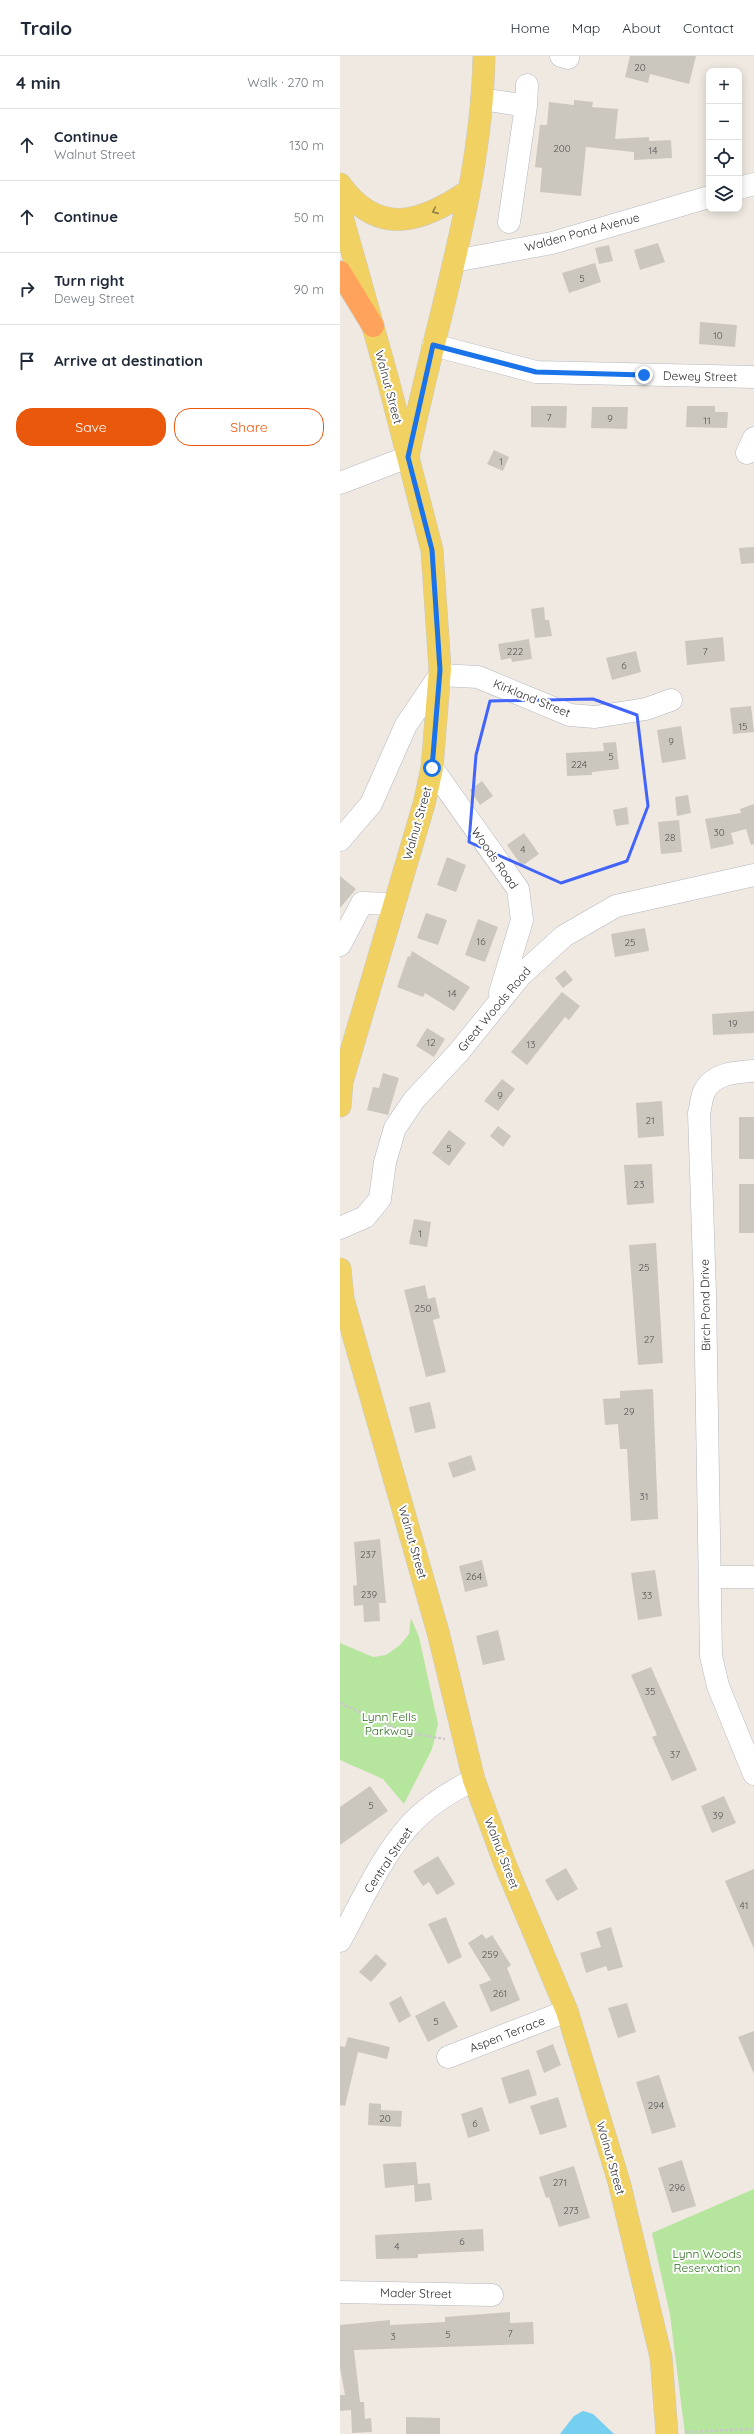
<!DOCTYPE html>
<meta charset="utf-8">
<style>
:root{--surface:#fff;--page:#f2f2f3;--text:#1f2937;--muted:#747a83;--line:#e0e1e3;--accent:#ea580c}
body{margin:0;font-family:Quicksand,sans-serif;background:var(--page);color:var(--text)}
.controls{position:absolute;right:12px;top:12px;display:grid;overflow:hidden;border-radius:8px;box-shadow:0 2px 10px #0003}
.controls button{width:36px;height:36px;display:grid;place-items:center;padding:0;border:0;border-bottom:1px solid var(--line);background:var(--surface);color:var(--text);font:20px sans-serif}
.stop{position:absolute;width:12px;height:12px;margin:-9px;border:3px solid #1a73e8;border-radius:50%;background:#fff}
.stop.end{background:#1a73e8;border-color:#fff;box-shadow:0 1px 4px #0008}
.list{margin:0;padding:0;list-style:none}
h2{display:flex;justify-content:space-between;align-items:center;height:52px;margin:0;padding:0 16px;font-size:17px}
h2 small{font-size:13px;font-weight:400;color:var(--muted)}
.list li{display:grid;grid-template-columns:26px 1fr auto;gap:12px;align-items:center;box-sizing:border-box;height:72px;padding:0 16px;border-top:1px solid var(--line)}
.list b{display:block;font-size:15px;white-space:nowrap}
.list p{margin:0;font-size:13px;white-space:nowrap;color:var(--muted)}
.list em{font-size:13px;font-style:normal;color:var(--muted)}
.actions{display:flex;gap:8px;padding:12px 16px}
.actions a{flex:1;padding:9px 0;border:1px solid var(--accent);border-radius:16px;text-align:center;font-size:14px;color:var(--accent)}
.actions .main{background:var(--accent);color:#fff}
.icon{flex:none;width:22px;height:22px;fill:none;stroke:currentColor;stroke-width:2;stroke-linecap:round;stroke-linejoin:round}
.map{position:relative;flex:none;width:414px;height:2378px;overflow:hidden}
header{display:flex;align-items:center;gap:24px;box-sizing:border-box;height:56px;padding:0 20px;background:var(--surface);border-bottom:1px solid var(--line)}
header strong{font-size:19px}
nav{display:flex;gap:22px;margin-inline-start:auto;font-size:14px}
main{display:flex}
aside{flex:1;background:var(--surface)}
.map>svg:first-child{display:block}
.green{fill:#b6e59e}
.water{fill:#75cff0}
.building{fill:#cbc7bf}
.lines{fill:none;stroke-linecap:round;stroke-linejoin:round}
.minor-casing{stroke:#b4b7c1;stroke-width:23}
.major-casing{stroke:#c9c9c9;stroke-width:23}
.highway-casing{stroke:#c9c9c9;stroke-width:23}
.path{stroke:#c9c9c9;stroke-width:2.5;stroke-dasharray:3 2;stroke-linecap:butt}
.minor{stroke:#fff;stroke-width:22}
.major{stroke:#f2d163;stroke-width:22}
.highway{stroke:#ffa35c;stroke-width:22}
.oneway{stroke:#908048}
.route{stroke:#1a73e8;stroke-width:5}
.marked{fill:none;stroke:#4264fb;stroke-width:3;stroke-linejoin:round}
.labels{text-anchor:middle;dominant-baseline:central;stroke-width:4;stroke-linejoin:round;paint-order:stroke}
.number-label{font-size:10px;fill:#555452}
.street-label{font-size:12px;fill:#2e2e2e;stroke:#fff}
.park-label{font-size:12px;fill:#2c6e1b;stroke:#fff}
</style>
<header>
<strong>Trailo</strong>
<nav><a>Home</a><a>Map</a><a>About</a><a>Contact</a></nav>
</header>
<main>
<aside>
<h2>4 min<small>Walk · 270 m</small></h2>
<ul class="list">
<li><svg class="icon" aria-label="ahead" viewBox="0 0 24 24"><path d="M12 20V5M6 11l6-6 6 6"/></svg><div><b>Continue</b><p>Walnut Street</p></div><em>130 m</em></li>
<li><svg class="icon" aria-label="ahead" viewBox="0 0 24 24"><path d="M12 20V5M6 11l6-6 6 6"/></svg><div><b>Continue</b></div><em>50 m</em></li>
<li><svg class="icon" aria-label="right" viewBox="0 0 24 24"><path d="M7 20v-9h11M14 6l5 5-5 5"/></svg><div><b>Turn right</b><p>Dewey Street</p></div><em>90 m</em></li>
<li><svg class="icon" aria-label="arrive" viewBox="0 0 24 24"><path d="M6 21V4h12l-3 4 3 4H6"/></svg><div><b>Arrive at destination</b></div></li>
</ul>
<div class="actions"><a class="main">Save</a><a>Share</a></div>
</aside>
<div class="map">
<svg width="414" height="2378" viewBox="0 0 414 2378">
<rect width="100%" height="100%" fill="#efe9e1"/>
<path class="green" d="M71 1562 79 1581 98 1668 92 1693 64 1748 43 1723 0 1704V1587L33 1601 46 1599 60 1589 69 1578Z
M414 2133V2378H345L330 2259 312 2177Z"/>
<path class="water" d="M243 2355 253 2358 274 2378H220L234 2360Z"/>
<path class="building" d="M290 0H356L349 28 310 18 308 27 285 21Z
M234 44 253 46 252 51 278 53 275 83 309 81V85L331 84 332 102 294 104V96L246 91 241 140 200 136 202 112 195 111 200 69H207L209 46 234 49Z
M318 187 325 206 300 214 294 194Z
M269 189 273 205 259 208 255 192Z
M255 207 261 226 229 237 222 217Z
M360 266 397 269 395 291 359 288Z
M191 350H227L226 372 191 371Z
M347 350H375V356H388L387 372 346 371Z
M252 351H288L287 373 251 372Z
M154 394 169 401 163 415 147 408Z
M414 491V507L401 508 399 492Z
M204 551 205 564H209L212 580 195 582 191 553Z
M383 581 385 605 347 609 345 585Z
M189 583 192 603 172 606 171 602 161 604 158 588Z
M296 595 301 616 272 624 266 602Z
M411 650 414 676 393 678 390 652Z
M341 670 346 703 322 707 317 674Z
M276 686 279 713 252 716V719L227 720 226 697 264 695 263 687Z
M142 725 153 740 140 749 130 734Z
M348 739 351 757 337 760 335 741Z
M414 748V788L411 789 406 773 391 777 394 788 371 793 365 763 401 757 400 753Z
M287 751 289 768 276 770 273 754Z
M339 764 342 796 321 798 318 766Z
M184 777 199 798 182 810 167 789Z
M107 801 126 809 116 836 97 829Z
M0 820 16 833 0 852Z
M86 857 107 864 98 889 77 882Z
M138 863 158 871 145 906 125 899Z
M305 872 309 895 275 901 271 878Z
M72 895 130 931 114 955 85 937 83 941 57 931 68 900 70 901Z
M225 914 233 924 223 932 215 922Z
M222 936 240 950 229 964 225 961 187 1009 171 996Z
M414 955V977L373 979 372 958Z
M87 972 105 983 94 1001 76 990Z
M43 1017 59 1022 48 1059 27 1054 33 1031 39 1032Z
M162 1023 175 1033 158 1055 144 1045Z
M322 1045 324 1080 298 1082 296 1047Z
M399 1061H414V1103H399Z
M158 1070 171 1080 163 1091 150 1080Z
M109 1074 126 1087 109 1110 92 1097Z
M312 1108 314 1147 287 1149 284 1109Z
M399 1128H414V1177H399Z
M74 1163 91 1166 87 1191 69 1188Z
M316 1187 323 1307 298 1309 289 1189Z
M85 1229 88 1243 95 1241 100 1262 93 1264 106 1316 86 1321 64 1234Z
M313 1333 318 1463 291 1465 287 1393H280L278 1368 265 1369 263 1343 280 1342V1335Z
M90 1346 96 1372 75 1377 69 1351Z
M131 1399 136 1414 113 1422 108 1407Z
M40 1483 46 1547H39L40 1565 24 1566 23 1549 14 1550 13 1530 17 1529 14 1486Z
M142 1504 148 1530 125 1536 119 1510Z
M315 1514 322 1560 298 1564 291 1517Z
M158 1574 165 1604 143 1609 136 1580Z
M311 1611 357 1714 332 1725 312 1681 317 1679 291 1619Z
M30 1730 48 1755 0 1789V1751Z
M384 1740 396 1767 372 1777 361 1750Z
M98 1800 115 1828 97 1839 89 1826 83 1830 73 1815Z
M226 1812 238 1833 217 1845 205 1824Z
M414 1813V1893L385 1825Z
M106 1861 122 1901 108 1908 88 1868Z
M271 1871 283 1911 268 1915 266 1910 246 1917 240 1897 261 1891 256 1876Z
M142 1878 146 1883 152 1879 171 1909 167 1912 180 1944 151 1956 139 1929 151 1924 128 1887Z
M36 1898 47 1908 31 1926 19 1916Z
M61 1940 71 1960 59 1967 49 1947Z
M104 1945 118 1971 88 1986 75 1960Z
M287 1947 296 1976 278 1982 268 1952Z
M414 1975V2018L398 1981Z
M8 1981 50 1991 47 2003 18 1996 5 2050 0 2049V1990L5 1991Z
M213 1988 221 2009 204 2017 196 1995Z
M189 2013 197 2039 169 2048 161 2022Z
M319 2019 336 2071 312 2078 296 2026Z
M218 2041 227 2071 200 2079 190 2050Z
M29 2047 41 2048V2054L62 2055 61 2071 28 2069Z
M142 2051 150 2075 128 2082 121 2058Z
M342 2104 356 2150 332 2157 318 2112Z
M76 2106 78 2128 90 2127 92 2144 75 2146 74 2129 45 2132 43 2108Z
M234 2110 250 2162 219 2171 209 2141 206 2142 199 2121Z
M143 2173 144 2195 78 2198V2202L36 2203 35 2179Z
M170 2256V2267L193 2266 194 2288 14 2294 20 2346H24L25 2363 31 2362 32 2376 12 2377 11 2354 0 2355V2339H5L0 2312V2269L50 2264V2269L105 2266V2261Z
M66 2361 100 2362V2378H66Z"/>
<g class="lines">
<defs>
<path id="minor" d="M221 0 228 2
M142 43 186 50 169 166
M186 50 187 29
M399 132 414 128
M114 205 212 187 369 141
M93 289 196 316 414 321
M407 397 414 382
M0 427 68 401
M92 712 178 833 182 864 160 937
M0 784 31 748 66 669 100 619 138 621 230 659 255 661 306 653 331 644
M0 889 22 847 54 848
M414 1015C396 1016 373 1017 364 1036 361 1042 361 1051 359 1057L365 1238 371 1600 378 1630 414 1718
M0 1172 25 1161 40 1143 45 1106 55 1072 74 1044 118 997 181 919 224 880 276 850 414 819
M370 1521H414
M0 1885C21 1847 40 1803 69 1770 86 1751 111 1735 134 1724
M108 2001 227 1955
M0 2236 152 2239"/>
<path id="major" d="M0 128C38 181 81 167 128 135
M0 153 48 324 92 494 100 613 92 712 84 748 2 1026 0 1050
M69 396C95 266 142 134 144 0
M0 1213 3 1243 98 1576 134 1724 165 1808 227 1955 279 2126 321 2301 327 2378"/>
<path id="highway" d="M0 216 33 270"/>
</defs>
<use href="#minor" class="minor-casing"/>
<use href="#major" class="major-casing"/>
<use href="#highway" class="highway-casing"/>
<path class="path" d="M0 1647 63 1676 105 1683
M345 2376 414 2373"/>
<use href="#minor" class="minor"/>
<use href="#major" class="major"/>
<use href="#highway" class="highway"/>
</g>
<defs><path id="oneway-chevron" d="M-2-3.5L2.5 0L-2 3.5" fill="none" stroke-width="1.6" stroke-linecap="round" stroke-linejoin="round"/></defs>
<use class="oneway" href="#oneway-chevron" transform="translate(95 155) rotate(156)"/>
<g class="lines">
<path class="route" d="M92 712 100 614 92 494 68 401 93 289 196 316 304 319"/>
</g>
<path class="marked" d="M253 643 297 659 308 750 287 805 221 827 129 786 136 699 150 645Z"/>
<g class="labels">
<g class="number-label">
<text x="300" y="11">20</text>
<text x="222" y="92">200</text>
<text x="313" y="94">14</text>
<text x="242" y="222">5</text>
<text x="378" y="279">10</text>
<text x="209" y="361">7</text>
<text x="270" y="362">9</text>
<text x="367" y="364">11</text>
<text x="161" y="405">1</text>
<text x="175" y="595">222</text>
<text x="365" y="595">7</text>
<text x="284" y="609">6</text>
<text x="403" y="670">15</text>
<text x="331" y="685">9</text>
<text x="271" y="700">5</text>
<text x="239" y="708">224</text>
<text x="379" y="776">30</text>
<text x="330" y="781">28</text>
<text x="183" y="793">4</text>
<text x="141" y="885">16</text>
<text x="290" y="886">25</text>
<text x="112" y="937">14</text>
<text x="393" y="967">19</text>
<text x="91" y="986">12</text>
<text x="191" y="988">13</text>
<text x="160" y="1039">9</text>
<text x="310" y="1064">21</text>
<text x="109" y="1092">5</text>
<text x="299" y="1128">23</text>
<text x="80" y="1177">1</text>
<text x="304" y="1211">25</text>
<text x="83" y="1252">250</text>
<text x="309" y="1283">27</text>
<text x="289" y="1355">29</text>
<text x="304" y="1440">31</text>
<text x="28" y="1498">237</text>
<text x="134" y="1520">264</text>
<text x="29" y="1538">239</text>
<text x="307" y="1539">33</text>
<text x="310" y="1635">35</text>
<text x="335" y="1698">37</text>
<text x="31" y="1749">5</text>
<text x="378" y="1759">39</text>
<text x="404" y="1849">41</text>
<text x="150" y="1898">259</text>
<text x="160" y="1937">261</text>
<text x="96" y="1965">5</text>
<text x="316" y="2049">294</text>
<text x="45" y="2062">20</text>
<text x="135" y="2067">6</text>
<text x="220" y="2126">271</text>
<text x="337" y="2131">296</text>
<text x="231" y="2154">273</text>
<text x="122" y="2185">6</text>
<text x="57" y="2190">4</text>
<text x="170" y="2277">7</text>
<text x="108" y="2278">5</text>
<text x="53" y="2280">3</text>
</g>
<g class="street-label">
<text transform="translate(242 176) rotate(-15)">Walden Pond Avenue</text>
<text transform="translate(360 320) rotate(1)">Dewey Street</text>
<text transform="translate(49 331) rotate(75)">Walnut Street</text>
<text transform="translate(192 642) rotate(22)">Kirkland Street</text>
<text transform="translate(77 767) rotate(-74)">Walnut Street</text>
<text transform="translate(155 802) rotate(55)">Woods Road</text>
<text transform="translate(154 953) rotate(-50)">Great Woods Road</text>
<text transform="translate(365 1249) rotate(-91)">Birch Pond Drive</text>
<text transform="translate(73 1486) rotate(74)">Walnut Street</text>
<text transform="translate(162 1797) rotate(69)">Walnut Street</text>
<text transform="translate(48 1804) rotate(-56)">Central Street</text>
<text transform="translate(167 1978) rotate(-21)">Aspen Terrace</text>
<text transform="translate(271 2102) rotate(74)">Walnut Street</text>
<text transform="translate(76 2237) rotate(1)">Mader Street</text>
</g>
<g class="park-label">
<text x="49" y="1660">Lynn Fells<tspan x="49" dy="14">Parkway</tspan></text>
<text x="367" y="2197">Lynn Woods<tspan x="367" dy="14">Reservation</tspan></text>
</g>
</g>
</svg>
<div class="controls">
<button>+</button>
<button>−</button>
<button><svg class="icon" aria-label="locate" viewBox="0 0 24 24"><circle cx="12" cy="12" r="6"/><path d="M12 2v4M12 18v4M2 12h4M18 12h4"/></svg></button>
<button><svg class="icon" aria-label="layers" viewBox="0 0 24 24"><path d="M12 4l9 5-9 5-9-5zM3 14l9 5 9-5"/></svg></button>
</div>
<div class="stop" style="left:92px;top:712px"></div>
<div class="stop end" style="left:304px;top:319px"></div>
</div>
</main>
